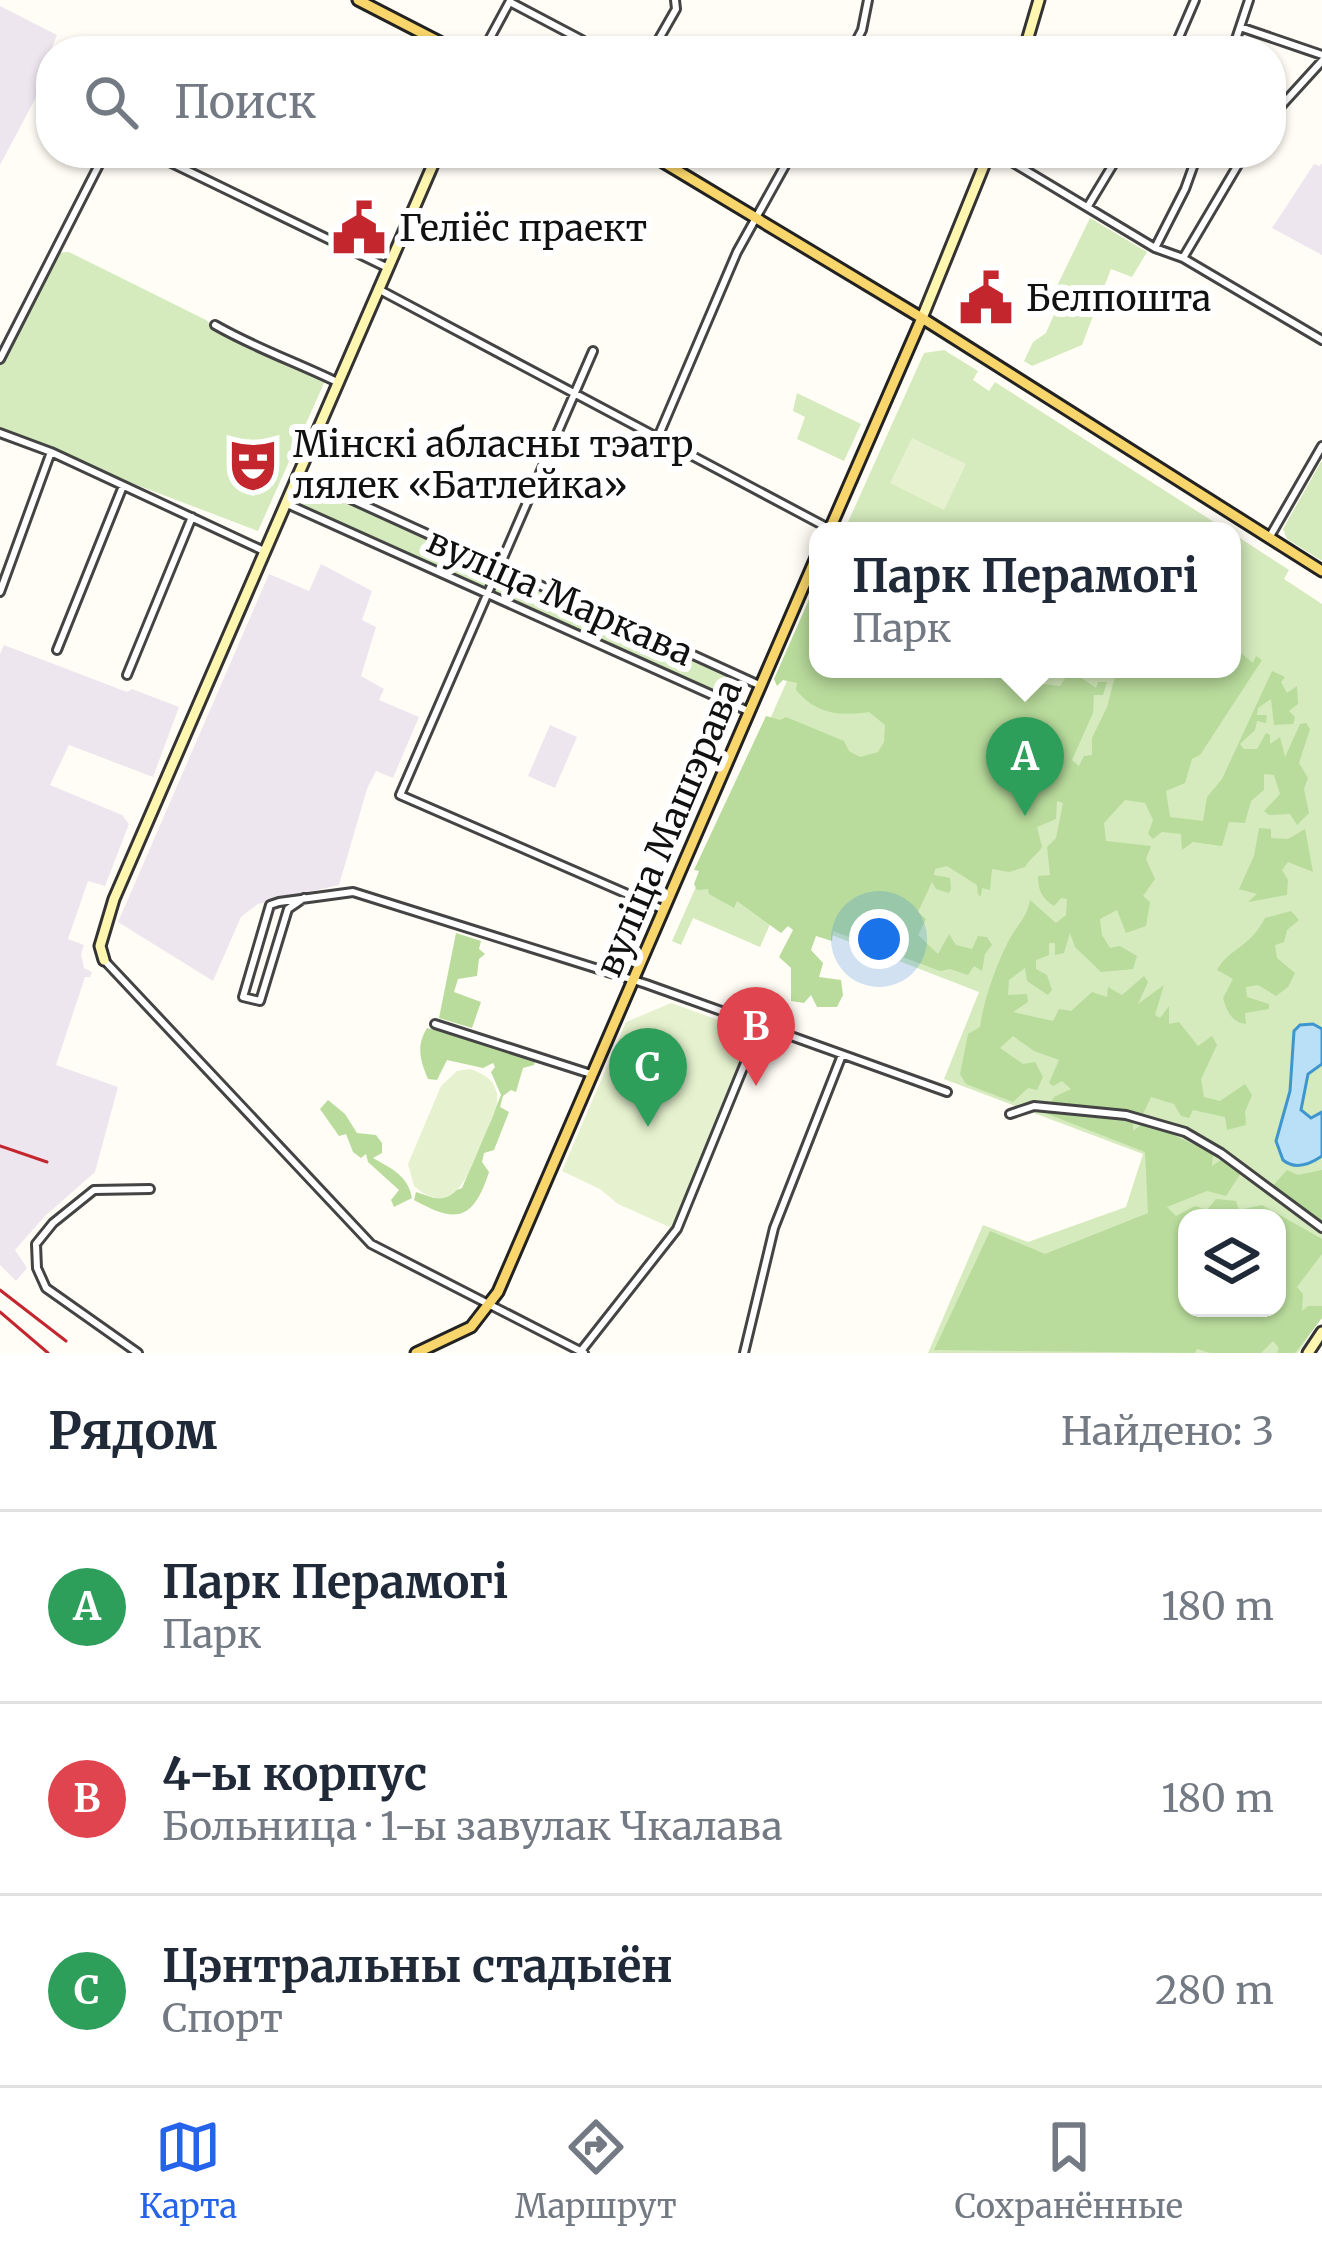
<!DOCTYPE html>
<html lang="ru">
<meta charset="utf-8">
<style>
:root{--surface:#fff;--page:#f6f6f7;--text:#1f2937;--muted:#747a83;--line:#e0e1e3;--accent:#2563eb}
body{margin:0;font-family:Merriweather,serif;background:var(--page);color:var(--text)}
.controls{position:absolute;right:36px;bottom:36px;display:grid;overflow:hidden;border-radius:24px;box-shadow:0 3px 9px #0004}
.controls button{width:108px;height:108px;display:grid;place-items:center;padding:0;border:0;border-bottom:3px solid var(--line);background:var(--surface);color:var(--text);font:60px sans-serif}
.you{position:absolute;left:879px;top:939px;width:42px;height:42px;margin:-30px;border:9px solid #fff;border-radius:50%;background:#1a73e8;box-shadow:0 0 0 18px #1a73e833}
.badge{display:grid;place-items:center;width:78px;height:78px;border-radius:50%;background:var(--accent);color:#fff;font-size:39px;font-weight:700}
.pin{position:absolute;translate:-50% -99px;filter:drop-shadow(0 3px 6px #0008)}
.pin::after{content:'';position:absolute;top:63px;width:42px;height:36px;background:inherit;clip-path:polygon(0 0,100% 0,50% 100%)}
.popup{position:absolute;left:809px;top:522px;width:432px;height:156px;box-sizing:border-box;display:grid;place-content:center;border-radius:24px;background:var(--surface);filter:drop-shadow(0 3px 9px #0005);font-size:39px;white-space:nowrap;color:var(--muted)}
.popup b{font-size:45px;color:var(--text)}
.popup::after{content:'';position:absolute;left:50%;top:100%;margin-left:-24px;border:24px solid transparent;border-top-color:var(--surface)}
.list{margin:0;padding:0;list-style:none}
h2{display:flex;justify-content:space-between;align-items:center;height:156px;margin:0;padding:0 48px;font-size:51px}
h2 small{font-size:39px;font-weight:400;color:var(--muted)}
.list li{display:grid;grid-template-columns:78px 1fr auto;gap:36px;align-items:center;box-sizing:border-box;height:192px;padding:0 48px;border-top:3px solid var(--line)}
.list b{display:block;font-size:45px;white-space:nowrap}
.list p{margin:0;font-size:39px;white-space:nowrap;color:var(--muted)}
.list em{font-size:39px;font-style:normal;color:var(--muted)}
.icon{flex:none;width:66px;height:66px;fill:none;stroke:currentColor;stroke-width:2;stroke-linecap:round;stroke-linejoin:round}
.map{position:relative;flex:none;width:1322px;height:1353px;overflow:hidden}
.search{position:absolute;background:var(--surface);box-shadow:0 3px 9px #0004;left:36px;right:36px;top:36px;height:132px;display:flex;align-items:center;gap:30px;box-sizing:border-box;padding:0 42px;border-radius:48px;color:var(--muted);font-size:45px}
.sheet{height:732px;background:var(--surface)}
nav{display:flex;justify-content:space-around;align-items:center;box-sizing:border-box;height:168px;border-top:3px solid var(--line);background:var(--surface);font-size:33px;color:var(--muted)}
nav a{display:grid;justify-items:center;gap:6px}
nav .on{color:var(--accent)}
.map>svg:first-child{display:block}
.industrial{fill:#eee6ef}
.green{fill:#d5ebbd;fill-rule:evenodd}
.forest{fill:#b9dc9c;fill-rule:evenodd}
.pitch{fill:#e6f2cf}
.water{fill:#b9e0f7;stroke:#3f96cf;stroke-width:3}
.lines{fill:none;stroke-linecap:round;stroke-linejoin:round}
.street-casing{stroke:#444;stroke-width:12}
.secondary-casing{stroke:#333;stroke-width:15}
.primary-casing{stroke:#222;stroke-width:15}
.street{stroke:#fff;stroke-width:6}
.secondary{stroke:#fff6b0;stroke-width:9}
.primary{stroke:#f9d66b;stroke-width:9}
.rail{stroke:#c4262e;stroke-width:3}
.labels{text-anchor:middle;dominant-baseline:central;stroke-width:12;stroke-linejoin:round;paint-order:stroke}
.poi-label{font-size:36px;fill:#111;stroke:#fff;text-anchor:start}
.street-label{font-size:36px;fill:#111;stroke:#fff}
</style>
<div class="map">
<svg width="1322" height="1353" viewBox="0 0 1322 1353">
<rect width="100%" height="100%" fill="#fffdf5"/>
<path class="industrial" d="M0 6 57 35 38 82 41 88 0 165Z
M1322 163V255L1272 228 1314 164 1320 166Z
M321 564 372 591 362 620 376 627 361 676 384 689 379 700 419 717 393 778 376 771 367 789 339 885 258 904 241 917 213 981 118 922 269 574 309 591Z
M4 645 127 692 132 689 179 707 153 777 69 745 50 785 122 815 129 824 105 886 88 881 68 939 84 945 81 954 84 968 92 972 90 977H85L56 1065 118 1087 95 1172 45 1216 15 1250 27 1268 16 1281 0 1265V654Z
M550 725 577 737 555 788 528 776Z"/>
<path class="green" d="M1090 218 1147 252 1132 277 1111 269 1082 345 1032 366 1024 361 1033 342 1046 333 1061 298 1056 288Z
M69 252 206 320 220 333 325 381 258 531 0 433V359L52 253Z
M944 350 978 371 973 380 989 391 995 382 1228 531H844L924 353Z
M797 393 861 424 844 461 797 439 805 417 793 411Z
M1322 460V561L1287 539 1283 529Z
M305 482 744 683 736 700 295 504 296 492Z
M1232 533 1289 570 1284 579 1322 604V1315L1298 1353H928L983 1225 1028 1242 1126 1207 1143 1154 944 1079 979 992 775 913 760 947 693 918 681 945 672 941 786 683 818 600V669H1232ZM1187 1218H1277V1308H1187Z"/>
<path class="forest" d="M818 579V669H1021L1042 684 1060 686 1066 677H1080L1096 688 1098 682H1107L1103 695H1094L1093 713 1072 760 1079 766 1084 756 1092 755V738L1107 707 1117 669H1232V653L1237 650 1253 663 1256 656 1262 660 1200 755 1192 759 1185 783 1166 791 1170 817 1203 821 1207 797 1222 779 1272 671 1285 677 1281 682 1287 693 1297 686 1298 704 1289 711 1295 717 1293 724 1274 725 1271 699 1258 708 1257 715H1267L1266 723 1257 721 1255 730 1240 744 1244 749H1257L1266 733 1270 735V744L1280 737 1285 757 1300 724 1306 723 1310 729 1299 763 1308 778 1304 789 1309 813 1297 825 1290 814 1269 815 1264 811 1280 794 1274 775 1264 774V790L1251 801 1245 823 1229 822 1222 846 1193 842 1182 850 1181 834 1162 832 1153 839 1148 834 1153 820 1145 803 1125 800 1104 823 1106 841 1151 846 1146 859 1155 879 1143 896 1150 902 1146 926 1126 933 1117 910 1100 919 1102 935 1110 948 1120 946 1137 956 1133 969 1101 972 1075 947 1070 933 1064 953 1055 955V943H1049V955L1036 960V969L1047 975 1052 990 1048 995 1027 981 1025 968 1009 980 1008 995 1027 994 1028 1002 1013 1012 1053 1021 1059 1009 1071 1011 1092 992 1107 997 1108 987 1122 995 1144 976 1148 982 1138 1004 1164 985 1155 1015 1160 1018 1169 1006V1024L1179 1022 1198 1046 1212 1036 1217 1045 1201 1079 1204 1097 1220 1101 1245 1084 1252 1095 1245 1112 1246 1125 1227 1130 1225 1117 1193 1110 1189 1118 1181 1116 1174 1104 1151 1097 1143 1114 1134 1111 1133 1131 1149 1118 1157 1127 1213 1154 1212 1166 1222 1159 1241 1173 1226 1196 1207 1191 1167 1207 1176 1216 1195 1206 1207 1210 1216 1199 1236 1201 1239 1210 1262 1205 1322 1239V1254L1297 1287 1303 1294 1302 1311 1308 1306H1322V1318L1295 1353H1277L1279 1348 1273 1341 1261 1353H1210L1197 1349 1195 1353 934 1350 990 1231 1045 1254 1148 1213 1145 1152 1045 1113 1054 1097 1071 1089 1062 1081 1053 1086 1049 1083 1059 1060 1034 1051 1013 1036 1000 1048 1023 1064 1035 1062 1043 1077 1037 1090 1028 1088 1013 1102 966 1084 960 1074 968 1034 980 1027C984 999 995 968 1008 942 1016 926 1027 918 1030 900L1056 923 1066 915 1067 899 1061 898 1054 906C1042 899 1038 890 1038 876L1050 875 1047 847 1056 838 1063 803 1057 801 1056 819 1037 827 1042 847C1037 855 1030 858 1025 867L1009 872 992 869 990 890 982 888 981 896 978 895 977 885 947 866 935 869 934 875 950 878 951 889 949 893 936 889 932 882 918 912 926 919 918 935 938 954 949 934 956 945 972 949 978 936 987 937 992 945 985 954 982 971 974 966 968 975 950 969 940 971 833 931 832 941 816 936 811 950 823 963 819 977 841 980 843 995 837 1007H817L811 995 804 1003 791 1001V968L779 957 793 930 788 926 781 933 737 901 734 908 709 894 708 889 697 890 694 884 699 871 694 870 766 716 780 720 786 717 844 741 849 751 860 757 878 752 884 742 885 725 869 712C841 716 817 715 796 690L797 683 783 680 777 686 774 679ZM1187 1218H1277V1308H1187Z
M1259 828 1271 829V838L1288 839 1305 829 1313 872 1288 862 1282 870 1288 880 1287 895 1248 902 1257 894 1239 889 1254 856Z
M1291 911 1299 920 1287 930 1284 942 1275 945 1277 958 1295 973 1288 987 1276 996 1258 985 1246 987 1247 997 1269 1004V1009L1245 1013 1246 1024C1231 1022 1227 1011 1223 998L1233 979 1217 970C1229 948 1249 949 1265 918Z
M456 933 481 941 479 949 485 954 479 959 477 976 458 979 454 992 481 1002 472 1028 439 1018Z
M427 1028 536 1059 534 1065 523 1068 516 1092 511 1090 503 1096 500 1107 509 1112 494 1150 484 1153 482 1162 489 1172C473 1222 455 1223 414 1200L416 1192 434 1198 462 1188 501 1095 491 1072 495 1067 493 1063 483 1068 447 1060 437 1080 428 1079C420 1060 416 1046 427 1028Z
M328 1100 345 1114 357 1133 376 1135 382 1143V1153L373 1158C388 1167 408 1174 412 1198L394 1207 391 1200 399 1190 368 1162 366 1154 361 1158 353 1152 346 1134 339 1136 320 1109Z
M1287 1170 1298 1175 1322 1170V1221L1270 1189Z"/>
<path class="pitch" d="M912 438 966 464 944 510 890 483Z
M671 1003 752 1032 674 1229 618 1204 600 1189 562 1171 626 1022Z
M470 1069C483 1074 494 1078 497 1094 499 1109 488 1126 483 1139 470 1169 455 1223 414 1186L408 1164 441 1086 457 1071Z"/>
<path class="water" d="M1313 1024 1322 1029V1064L1308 1074 1301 1110 1311 1118 1322 1112V1156C1309 1165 1295 1170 1283 1160L1276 1141 1290 1091 1294 1031 1300 1025Z"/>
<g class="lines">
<defs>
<path id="street" d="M510 2 582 40 594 51
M1240 27 1322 55
M483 51 510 1
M652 51 676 9 675 0
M851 51 862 30 868 0
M1173 51 1195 0
M1232 51 1249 0
M1271 117 1322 61
M151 153 388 268
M997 153 1155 248 1183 258 1322 340
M1088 206 1120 153
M1155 248 1185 189 1198 153
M1183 258 1245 153
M378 289 830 529
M215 325C255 348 296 362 337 382
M593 351 400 795 662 909
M0 359 105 153
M0 433 51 452 264 551
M658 437 737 252 792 153
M298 475 759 685
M285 503 748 711
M1269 538 1322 446
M0 592 51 452
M57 650 123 486
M127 675 192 517
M304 898 288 909 260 1001 243 997 270 905 279 902 353 892 646 984 947 1092
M104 960 371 1244 584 1353
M435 1024 591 1074
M1010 1114 1034 1106 1126 1115 1185 1132 1221 1153 1322 1228
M581 1351 677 1229 761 1024
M138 1353 46 1288 37 1268 36 1244 53 1223 94 1190 150 1189
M744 1353 774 1228 842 1055"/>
<path id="secondary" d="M1024 51 1039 0
M922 318 989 153
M104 960 100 946 114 899 438 153
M1308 1353 1322 1332"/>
<path id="primary" d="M358 0 457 51
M648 153 922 318 1322 571
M829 531 922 318
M416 1353 471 1327 498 1292 818 553"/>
</defs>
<use href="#street" class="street-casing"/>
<use href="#secondary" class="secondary-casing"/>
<use href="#primary" class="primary-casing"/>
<use href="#street" class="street"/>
<use href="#secondary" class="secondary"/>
<use href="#primary" class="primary"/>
<path class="rail" d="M0 1146 47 1162
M0 1290 66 1341
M0 1312 48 1353"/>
</g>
<defs>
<symbol id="civic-bare" viewBox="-9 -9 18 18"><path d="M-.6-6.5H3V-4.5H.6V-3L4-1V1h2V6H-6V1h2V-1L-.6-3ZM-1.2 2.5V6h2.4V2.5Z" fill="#c4262e" stroke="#fff" stroke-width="2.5" paint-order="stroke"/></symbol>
<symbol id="theatre-bare" viewBox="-9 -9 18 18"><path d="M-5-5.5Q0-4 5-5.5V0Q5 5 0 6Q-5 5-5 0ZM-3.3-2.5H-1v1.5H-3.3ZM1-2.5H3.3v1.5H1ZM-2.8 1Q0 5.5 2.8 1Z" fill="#c4262e" stroke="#fff" stroke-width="2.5" paint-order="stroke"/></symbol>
</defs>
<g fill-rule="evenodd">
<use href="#civic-bare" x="321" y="190" width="76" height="76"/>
<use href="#civic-bare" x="948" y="260" width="76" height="76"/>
<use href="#theatre-bare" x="215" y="427" width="76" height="76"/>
</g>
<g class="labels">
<g class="poi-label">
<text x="399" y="228">Геліёс праект</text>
<text x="1026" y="298">Белпошта</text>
<text x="293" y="444">Мінскі абласны тэатр<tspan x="293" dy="41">лялек «Батлейка»</tspan></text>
</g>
<g class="street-label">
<text transform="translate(560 597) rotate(24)">вуліца Маркава</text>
<text transform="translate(669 828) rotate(-67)">вуліца Машэрава</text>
</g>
</g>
</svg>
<div class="controls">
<button><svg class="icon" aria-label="layers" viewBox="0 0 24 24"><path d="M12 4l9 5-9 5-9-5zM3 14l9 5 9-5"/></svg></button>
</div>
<div class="you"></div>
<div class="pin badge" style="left:1025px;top:816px;background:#2e9e5b">A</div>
<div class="popup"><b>Парк Перамогі</b>Парк</div>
<div class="pin badge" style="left:756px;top:1086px;background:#e0444e">B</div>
<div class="pin badge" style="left:648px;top:1127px;background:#2e9e5b">C</div>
<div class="search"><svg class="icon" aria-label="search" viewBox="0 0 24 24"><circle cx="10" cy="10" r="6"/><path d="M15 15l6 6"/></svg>Поиск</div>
</div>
<section class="sheet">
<h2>Рядом<small>Найдено: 3</small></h2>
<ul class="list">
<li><span class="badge" style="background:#2e9e5b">A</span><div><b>Парк Перамогі</b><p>Парк</p></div><em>180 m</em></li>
<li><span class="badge" style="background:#e0444e">B</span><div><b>4-ы корпус</b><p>Больница · 1-ы завулак Чкалава</p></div><em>180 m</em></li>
<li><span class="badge" style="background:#2e9e5b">C</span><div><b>Цэнтральны стадыён</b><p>Спорт</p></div><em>280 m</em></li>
</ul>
</section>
<nav>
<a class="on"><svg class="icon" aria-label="map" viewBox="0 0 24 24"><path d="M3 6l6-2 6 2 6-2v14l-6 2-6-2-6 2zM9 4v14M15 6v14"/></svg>Карта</a>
<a><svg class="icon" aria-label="directions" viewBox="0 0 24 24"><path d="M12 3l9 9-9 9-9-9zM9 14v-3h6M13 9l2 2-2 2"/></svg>Маршрут</a>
<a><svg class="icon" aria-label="saved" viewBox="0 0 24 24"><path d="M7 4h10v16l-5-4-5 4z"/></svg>Сохранённые</a>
</nav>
